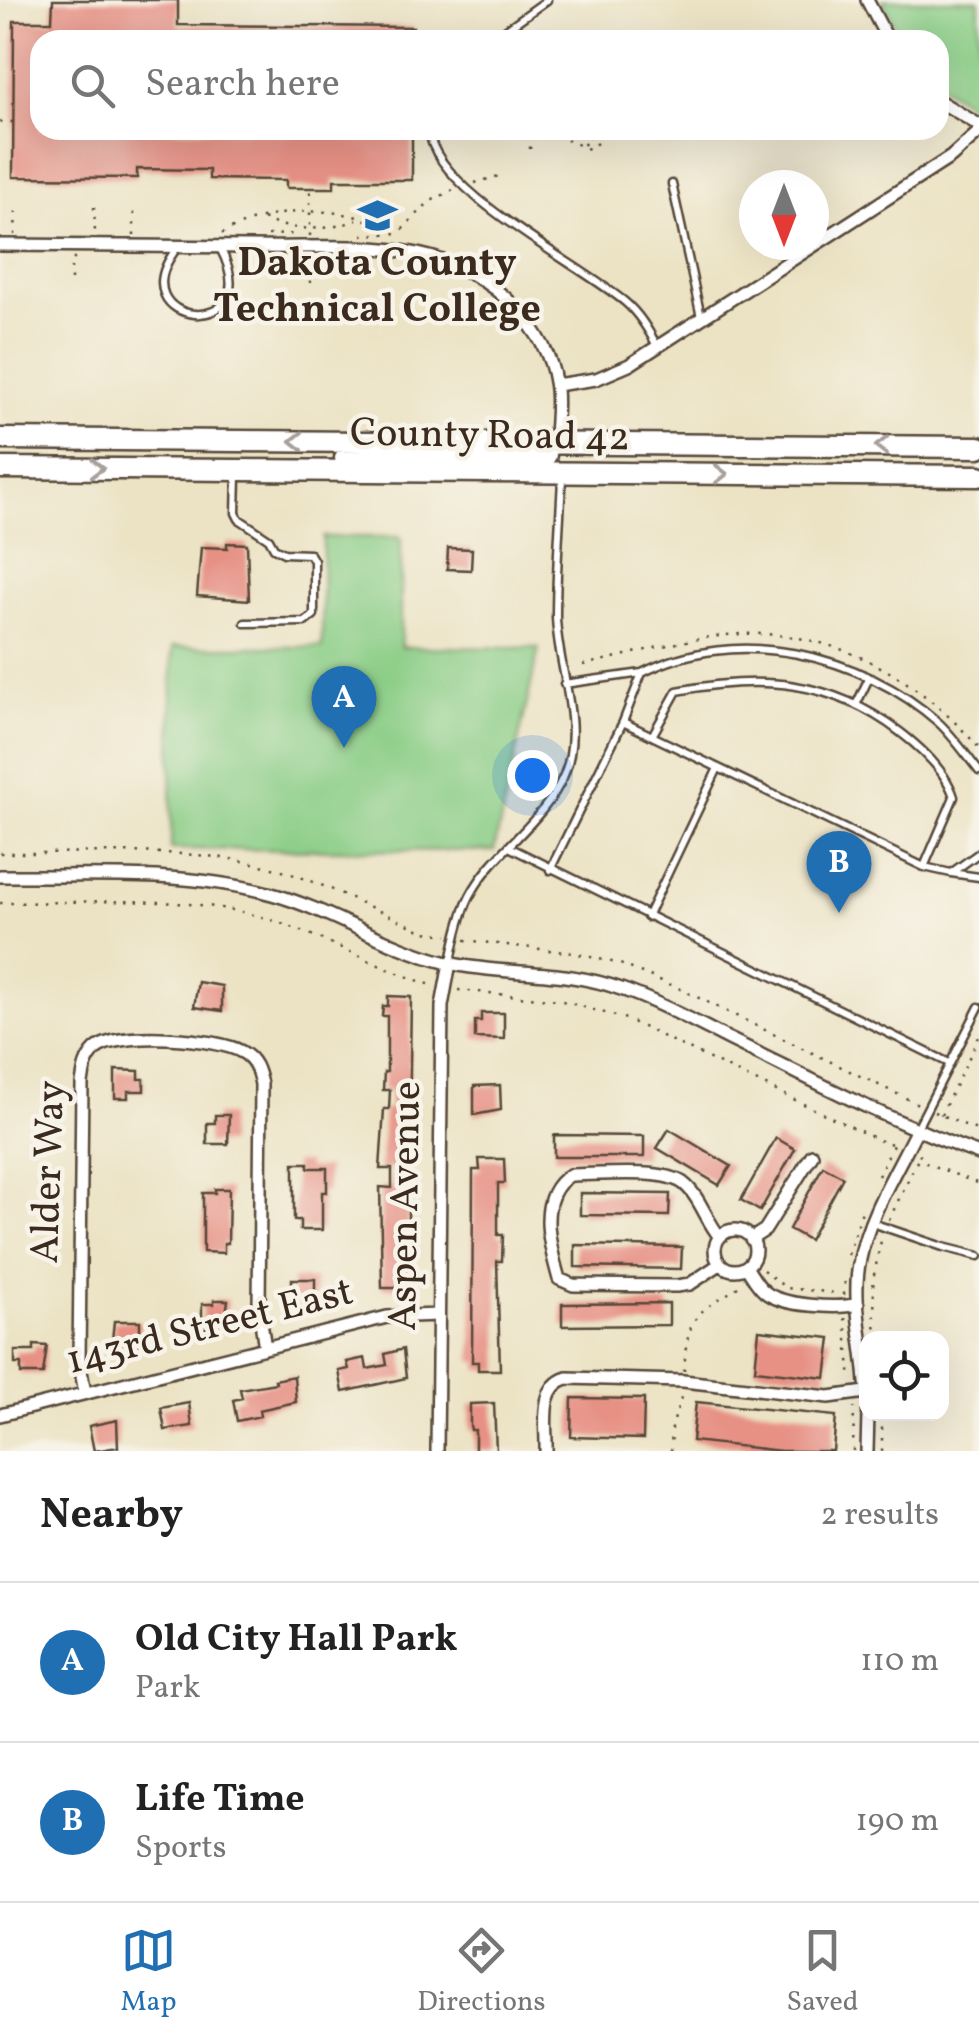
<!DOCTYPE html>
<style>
:root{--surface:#fff;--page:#f2f2f2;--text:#222;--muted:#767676;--line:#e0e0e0;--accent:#1f6fb2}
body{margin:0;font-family:Vollkorn,serif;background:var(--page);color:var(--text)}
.controls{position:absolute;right:30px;bottom:30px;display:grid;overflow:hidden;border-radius:20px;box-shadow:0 10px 40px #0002}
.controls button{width:90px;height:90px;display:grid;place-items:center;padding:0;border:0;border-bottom:2px solid var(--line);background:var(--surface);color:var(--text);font:50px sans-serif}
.compass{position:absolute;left:739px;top:170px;width:90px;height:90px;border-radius:50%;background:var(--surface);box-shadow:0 10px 40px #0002;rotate:180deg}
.you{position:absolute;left:532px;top:775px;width:35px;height:35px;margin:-25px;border:8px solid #fff;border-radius:50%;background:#1a73e8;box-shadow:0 0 0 15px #1a73e833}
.badge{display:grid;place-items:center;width:65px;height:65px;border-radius:50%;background:var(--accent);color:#fff;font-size:32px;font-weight:700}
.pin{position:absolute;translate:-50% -82px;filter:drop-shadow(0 2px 5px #0008)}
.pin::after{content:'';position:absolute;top:52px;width:35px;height:30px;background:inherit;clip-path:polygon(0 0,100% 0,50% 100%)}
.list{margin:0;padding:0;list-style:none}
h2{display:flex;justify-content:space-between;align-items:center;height:130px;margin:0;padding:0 40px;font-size:42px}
h2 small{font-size:32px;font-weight:400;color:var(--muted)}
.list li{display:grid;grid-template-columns:65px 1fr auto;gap:30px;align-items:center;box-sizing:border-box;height:160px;padding:0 40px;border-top:2px solid var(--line)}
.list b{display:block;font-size:38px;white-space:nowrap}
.list p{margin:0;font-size:32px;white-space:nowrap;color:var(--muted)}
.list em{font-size:32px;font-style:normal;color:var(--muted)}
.icon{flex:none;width:55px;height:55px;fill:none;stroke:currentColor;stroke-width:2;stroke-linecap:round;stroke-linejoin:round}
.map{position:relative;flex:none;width:979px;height:1451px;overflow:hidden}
.search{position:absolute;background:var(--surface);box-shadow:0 10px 40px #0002;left:30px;right:30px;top:30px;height:110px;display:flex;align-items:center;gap:25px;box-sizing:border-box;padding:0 35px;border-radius:30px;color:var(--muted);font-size:38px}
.sheet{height:450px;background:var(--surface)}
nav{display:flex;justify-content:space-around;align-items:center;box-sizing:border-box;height:140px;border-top:2px solid var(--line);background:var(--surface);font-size:28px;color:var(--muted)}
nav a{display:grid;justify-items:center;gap:5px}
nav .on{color:var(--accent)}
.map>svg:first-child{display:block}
.green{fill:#8acd86;stroke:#627c52;stroke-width:2.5}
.building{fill:#e79185}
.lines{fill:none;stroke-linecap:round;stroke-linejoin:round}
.lane-casing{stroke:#564637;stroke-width:11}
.street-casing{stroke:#564637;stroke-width:16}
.highway-casing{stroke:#564637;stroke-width:25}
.path{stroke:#564637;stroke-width:2.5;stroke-dasharray:2.5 8;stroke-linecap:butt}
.lane{stroke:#fff;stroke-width:6}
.street{stroke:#fff;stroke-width:11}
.highway{stroke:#fff;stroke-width:20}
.oneway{stroke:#a79f9a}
.labels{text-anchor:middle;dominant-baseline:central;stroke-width:9;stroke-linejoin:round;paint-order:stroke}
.poi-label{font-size:40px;font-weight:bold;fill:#3b2a1e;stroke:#f7f3e8}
.street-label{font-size:40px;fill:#3b2a1e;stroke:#f7f3e8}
</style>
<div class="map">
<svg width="979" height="1451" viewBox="0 0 979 1451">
<rect width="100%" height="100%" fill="#f7f3e8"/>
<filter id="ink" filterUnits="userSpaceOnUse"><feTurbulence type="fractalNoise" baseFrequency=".01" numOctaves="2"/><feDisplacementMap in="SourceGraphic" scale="20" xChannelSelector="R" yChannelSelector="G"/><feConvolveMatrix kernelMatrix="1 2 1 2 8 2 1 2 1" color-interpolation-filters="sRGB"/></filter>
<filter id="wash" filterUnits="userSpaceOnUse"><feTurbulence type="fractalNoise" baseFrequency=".0048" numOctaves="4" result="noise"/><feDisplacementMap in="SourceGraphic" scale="40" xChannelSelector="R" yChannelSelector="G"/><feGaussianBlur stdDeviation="2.25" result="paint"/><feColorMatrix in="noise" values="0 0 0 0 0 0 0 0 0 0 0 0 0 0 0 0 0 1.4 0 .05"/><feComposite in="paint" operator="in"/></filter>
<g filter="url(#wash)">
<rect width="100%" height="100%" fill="#ece3c5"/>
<path class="green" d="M882 0H979V112L939 84V40H903Z
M323 537H401V647L539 648 494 851 171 849 172 647H322Z"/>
<g id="blocks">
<path class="building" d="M53 0H178V25L413 27V40H40V130H412V180H334V188H286V180L209 179V170L137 169V178L13 177 14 21H52Z
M227 543 247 544 249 600 197 596 201 547 227 548Z
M448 548 472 549 471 570 447 569Z
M198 982 222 986V1011L194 1007Z
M388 996 411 997 409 1138H401L400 1156H409L405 1199H408V1240H399V1259H408L405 1288H382L380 1187 392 1188V1169H380L384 1109H389L390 1090H383L384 1072H387V1016H382L383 1006H388Z
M481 1013H504V1039L475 1038V1021H481Z
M115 1070 139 1071V1079H144V1091H128V1098H115Z
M500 1085 501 1110 474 1115V1086Z
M215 1115H229L228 1144H207V1123H215Z
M669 1129 731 1166 719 1185 657 1148Z
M554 1135 644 1136V1157H554Z
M776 1138 795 1149 760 1211 741 1200Z
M479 1159H504L505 1183H498V1235H503L502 1261H497L500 1370H478V1362H472L473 1170H480Z
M294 1163H308V1168H327V1192H322V1230H300V1220H294Z
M823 1166 843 1177 809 1240 789 1229Z
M215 1189H229L228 1243H224V1253L203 1252V1193H215Z
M580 1193 670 1194 669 1216 580 1215Z
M575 1245 682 1247 681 1269 575 1267Z
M292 1279H315V1307H292Z
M214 1300H228L224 1329 202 1328V1304H214Z
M669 1303V1325L562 1326V1304Z
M114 1321H140V1350H111Z
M759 1330 831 1338 826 1378 755 1370Z
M34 1345 47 1346 43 1374H21V1364H15V1351H34Z
M403 1349 406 1378 343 1392 339 1371 349 1369 347 1362 365 1358 367 1369 387 1365 385 1354Z
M294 1376 296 1402 259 1410 260 1416 237 1421 233 1400 242 1398 240 1389 276 1383 275 1380Z
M572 1398 644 1399 643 1439 571 1437Z
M696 1402 836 1416 833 1451H781L692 1441Z
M189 1403 192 1426 165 1430 161 1408Z
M494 1403 496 1451H475V1430H471L470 1425V1404Z
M117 1420 118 1447 94 1451 89 1426Z"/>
</g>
</g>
<g filter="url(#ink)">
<use href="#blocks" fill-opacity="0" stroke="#564637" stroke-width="2.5"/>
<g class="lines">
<defs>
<path id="lane" d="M491 40 547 0
M429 130C433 190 578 263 625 302 639 314 648 329 657 346
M672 184 701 317
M177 248C115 328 271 344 220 248
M237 476 236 513 239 519 269 539 274 548 284 553 310 554 314 561V615L305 622 245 623
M564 684 642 673
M857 703 869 678
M623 722 642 673C736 624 862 654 939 723 954 737 966 755 979 771
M652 736 677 691C761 675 830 679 900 732 921 748 946 771 954 797L924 867
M511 848 949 1063
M979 853 951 873 979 877
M550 870 623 722 924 867 951 873
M647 917 718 768
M451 962C455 940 460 916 470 896 494 850 543 824 564 775 585 725 557 668 556 616 556 570 560 524 562 478
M916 1130 979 1007
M872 1223 943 1247 979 1256"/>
<path id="street" d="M867 0 888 40
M939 101 979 125
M0 245C84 246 168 247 252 247 349 249 444 232 517 309 536 330 551 354 555 382 559 401 555 423 555 443
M556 385 596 379 629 365 951 157 979 132
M0 876C90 877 184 870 272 894 333 911 386 948 448 963 506 976 564 968 621 989 659 1002 695 1022 731 1040 813 1080 893 1123 979 1154
M715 1250a20 20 0 1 1 40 0a20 20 0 1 1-40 0Z
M720 1237C706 1221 700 1196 683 1183 662 1168 597 1175 570 1175 535 1197 550 1247 559 1279L573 1285 677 1286 690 1284 720 1264
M751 1239 765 1230 812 1155
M746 1267C752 1275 757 1286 765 1292 782 1306 837 1309 858 1304
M866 1383C864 1343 851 1299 860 1259 869 1214 896 1172 916 1131
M85 1393 79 1360 82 1084C84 1070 85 1060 96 1049 117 1030 218 1038 242 1052 255 1059 258 1071 261 1084L259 1309 265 1348
M0 1415 387 1317 438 1315
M437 1451 442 1006 450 963
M546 1451C547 1426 538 1387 567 1378L683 1381 829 1397 866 1392
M867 1451 868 1414"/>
<path id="highway" d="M0 439 979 447
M345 458 546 455
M0 468 979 476"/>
</defs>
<use href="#lane" class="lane-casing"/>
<use href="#street" class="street-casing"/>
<use href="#highway" class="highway-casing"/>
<path class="path" d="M0 122H13
M529 130 554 137 577 130
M557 136 589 149 597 143 590 136 583 146
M530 149 531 131
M475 183 502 175
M94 207 95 232
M263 219C290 232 329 231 357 220
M222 234C265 208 350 200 391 234
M15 235 16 206
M268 235 299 234
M362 235 399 233 429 202 453 190
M134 236V207
M310 236V188
M71 280V262L75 258
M310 283V259
M583 665C634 654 688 637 740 634 836 630 918 677 979 748
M0 853C82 854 183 846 261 865 318 879 372 909 425 932L448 935
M0 903C83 903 179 894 258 916 320 933 374 968 435 986
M465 940 574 953 620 964 674 986 918 1104
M458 990 559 1000 626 1019 885 1143 898 1144
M934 1112 979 1131
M941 1115 979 1037
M919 1154 926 1163 979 1184
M878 1176 894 1143
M889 1220 920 1155
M848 1255 862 1211
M763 1270 786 1288 838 1293
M844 1295 845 1278
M845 1318 851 1380
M876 1338 873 1280 882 1236
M684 1371C688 1309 697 1315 744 1283
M671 1451 672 1427 682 1394
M853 1451 854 1408
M882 1451V1414"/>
<use href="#lane" class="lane"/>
<use href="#street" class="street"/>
<use href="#highway" class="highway"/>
</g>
<defs><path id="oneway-chevron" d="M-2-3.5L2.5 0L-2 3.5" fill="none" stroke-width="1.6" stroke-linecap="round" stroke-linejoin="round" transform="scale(2.5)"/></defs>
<g class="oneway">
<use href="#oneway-chevron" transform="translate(297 441) rotate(-180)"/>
<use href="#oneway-chevron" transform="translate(882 446) rotate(-180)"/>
<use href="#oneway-chevron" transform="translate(97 468) rotate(1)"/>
<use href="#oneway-chevron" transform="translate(721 474)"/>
</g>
</g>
<defs>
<symbol id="university-bare" viewBox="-9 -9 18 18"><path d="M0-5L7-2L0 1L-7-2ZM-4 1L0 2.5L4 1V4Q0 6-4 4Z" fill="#1f6fb2" stroke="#f7f3e8" stroke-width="2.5" paint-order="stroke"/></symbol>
</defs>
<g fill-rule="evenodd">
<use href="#university-bare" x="350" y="188" width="55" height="55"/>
</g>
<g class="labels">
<g class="poi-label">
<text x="377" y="265">Dakota County<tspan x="377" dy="46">Technical College</tspan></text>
</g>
<g class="street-label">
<text transform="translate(490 437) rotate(1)">County Road 42</text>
<text transform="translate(50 1172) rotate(-88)">Alder Way</text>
<text transform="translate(407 1206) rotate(-89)">Aspen Avenue</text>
<text transform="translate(210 1328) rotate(-14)">143rd Street East</text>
</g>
</g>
</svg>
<div class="controls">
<button><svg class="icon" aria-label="locate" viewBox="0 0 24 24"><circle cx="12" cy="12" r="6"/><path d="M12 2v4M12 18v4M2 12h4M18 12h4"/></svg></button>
</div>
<svg class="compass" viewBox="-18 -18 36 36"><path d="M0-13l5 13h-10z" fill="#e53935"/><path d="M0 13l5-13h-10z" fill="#767676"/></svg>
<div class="you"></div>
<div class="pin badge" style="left:344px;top:748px">A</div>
<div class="pin badge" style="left:839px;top:913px">B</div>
<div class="search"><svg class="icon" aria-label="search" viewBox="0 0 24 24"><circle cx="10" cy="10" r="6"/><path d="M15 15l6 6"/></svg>Search here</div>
</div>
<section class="sheet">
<h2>Nearby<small>2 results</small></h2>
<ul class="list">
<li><span class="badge">A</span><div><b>Old City Hall Park</b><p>Park</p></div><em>110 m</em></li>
<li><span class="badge">B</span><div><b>Life Time</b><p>Sports</p></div><em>190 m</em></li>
</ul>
</section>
<nav>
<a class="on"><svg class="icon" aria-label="map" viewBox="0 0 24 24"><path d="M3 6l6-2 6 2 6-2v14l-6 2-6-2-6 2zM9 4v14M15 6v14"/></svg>Map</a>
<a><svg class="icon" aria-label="directions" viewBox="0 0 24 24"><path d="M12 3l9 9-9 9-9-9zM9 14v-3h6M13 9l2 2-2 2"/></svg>Directions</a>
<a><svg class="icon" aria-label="saved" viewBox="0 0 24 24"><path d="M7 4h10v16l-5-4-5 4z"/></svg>Saved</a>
</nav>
